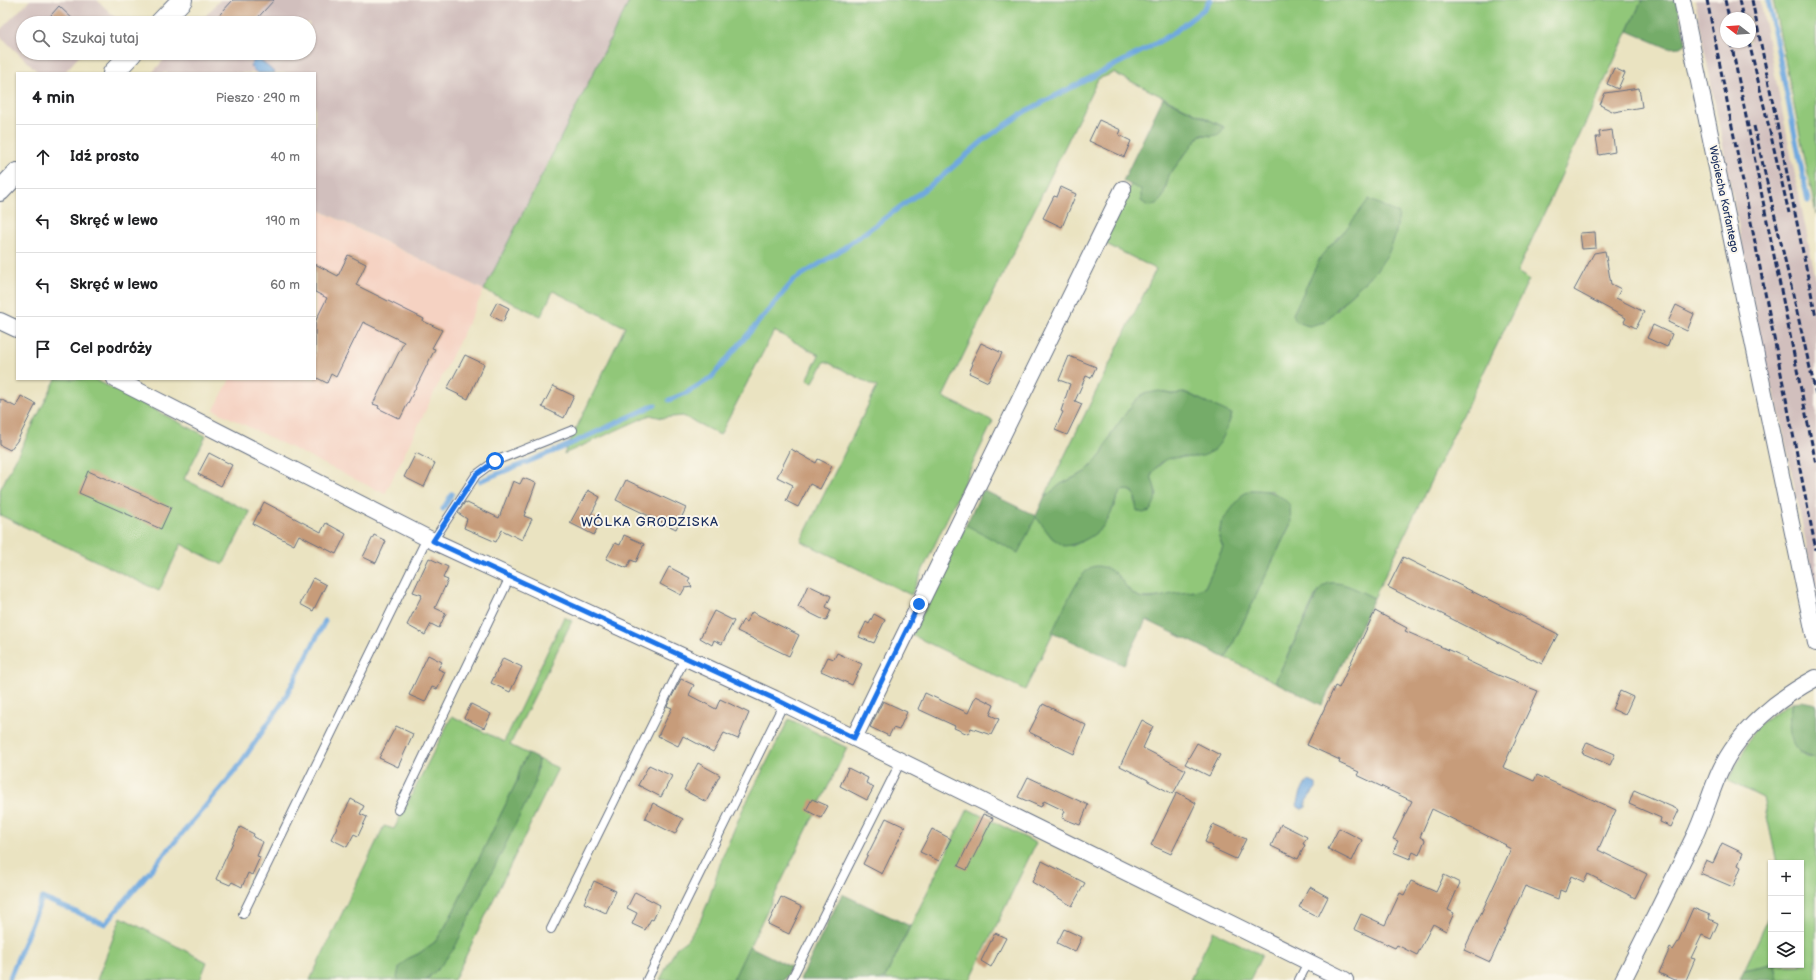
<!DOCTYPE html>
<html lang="pl">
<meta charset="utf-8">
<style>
:root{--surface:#fff;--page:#f6f6f6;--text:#202124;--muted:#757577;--line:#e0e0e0}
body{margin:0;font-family:"Balsamiq Sans",sans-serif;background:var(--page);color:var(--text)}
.controls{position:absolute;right:12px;bottom:12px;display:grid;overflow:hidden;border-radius:0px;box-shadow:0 1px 3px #0004}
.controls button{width:36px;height:36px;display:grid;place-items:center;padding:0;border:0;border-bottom:1px solid var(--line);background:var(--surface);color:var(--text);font:20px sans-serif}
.compass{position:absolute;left:1720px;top:12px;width:36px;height:36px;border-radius:50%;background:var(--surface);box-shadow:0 1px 3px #0004;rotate:287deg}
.stop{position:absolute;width:12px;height:12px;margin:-9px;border:3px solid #1a73e8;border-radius:50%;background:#fff}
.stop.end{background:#1a73e8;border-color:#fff;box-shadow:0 1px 4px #0008}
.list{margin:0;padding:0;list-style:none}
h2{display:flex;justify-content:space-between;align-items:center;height:52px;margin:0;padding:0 16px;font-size:17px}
h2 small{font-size:13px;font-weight:400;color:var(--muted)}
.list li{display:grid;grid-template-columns:26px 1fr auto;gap:12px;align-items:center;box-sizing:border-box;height:64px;padding:0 16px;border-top:1px solid var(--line)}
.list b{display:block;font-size:15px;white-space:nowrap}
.list em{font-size:13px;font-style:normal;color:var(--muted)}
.icon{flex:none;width:22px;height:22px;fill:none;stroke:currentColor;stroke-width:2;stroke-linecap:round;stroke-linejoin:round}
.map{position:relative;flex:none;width:1816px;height:980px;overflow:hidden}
.search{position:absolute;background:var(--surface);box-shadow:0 1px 3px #0004;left:16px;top:16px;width:300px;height:44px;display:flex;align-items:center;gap:10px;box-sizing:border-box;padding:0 14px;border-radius:22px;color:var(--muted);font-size:15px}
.panel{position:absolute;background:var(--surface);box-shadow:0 1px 3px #0004;left:16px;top:72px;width:300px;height:308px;border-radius:0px}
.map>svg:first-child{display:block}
.built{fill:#f5d2c2}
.industrial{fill:#d1bfbd;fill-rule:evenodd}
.green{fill:#91c779;stroke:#567b6c;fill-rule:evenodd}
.forest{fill:#74ac69;stroke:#486e64}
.water{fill:#6fa9df;stroke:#456c9e}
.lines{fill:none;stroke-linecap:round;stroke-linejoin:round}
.stream{stroke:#6fa9df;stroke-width:5}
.building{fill:#c79c7a}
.service-casing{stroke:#636e81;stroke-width:10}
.minor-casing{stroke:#636e81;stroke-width:18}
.tertiary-casing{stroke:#636e81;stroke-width:22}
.service{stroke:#fff;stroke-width:8}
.minor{stroke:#fff;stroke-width:16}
.tertiary{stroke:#fff;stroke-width:20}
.rail{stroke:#1b2f5e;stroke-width:3;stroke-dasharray:6 3;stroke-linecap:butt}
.route{stroke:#1a73e8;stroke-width:5}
.labels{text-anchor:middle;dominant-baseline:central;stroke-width:4;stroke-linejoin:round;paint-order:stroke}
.street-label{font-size:11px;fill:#1b2f5e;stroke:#fbf7ec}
.quarter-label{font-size:13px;letter-spacing:1px;fill:#1b2f5e;stroke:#fbf7ec}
</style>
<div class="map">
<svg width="1816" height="980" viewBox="0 0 1816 980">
<rect width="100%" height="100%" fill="#fbf7ec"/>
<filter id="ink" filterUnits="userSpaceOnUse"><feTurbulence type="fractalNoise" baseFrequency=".025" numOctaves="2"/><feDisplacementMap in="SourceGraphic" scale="8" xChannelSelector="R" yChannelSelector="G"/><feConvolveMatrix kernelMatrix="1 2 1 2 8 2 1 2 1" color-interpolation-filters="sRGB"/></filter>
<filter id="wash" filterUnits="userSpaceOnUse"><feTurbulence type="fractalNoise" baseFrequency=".012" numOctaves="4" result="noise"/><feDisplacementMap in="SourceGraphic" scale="16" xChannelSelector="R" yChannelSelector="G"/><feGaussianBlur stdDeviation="0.9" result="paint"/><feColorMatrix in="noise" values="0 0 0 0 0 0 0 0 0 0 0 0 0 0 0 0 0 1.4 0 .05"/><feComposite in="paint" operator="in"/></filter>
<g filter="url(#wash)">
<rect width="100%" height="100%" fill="#eae3c1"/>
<path class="built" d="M316 209 484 290 385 494 214 410 230 379H315Z"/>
<path class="industrial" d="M30 0H97L116 18 111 23H23V53H82L64 73H39L0 36V30Z
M220 0H630L484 290 315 208V73H152L170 53H309V23H199Z
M1695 0H1760L1816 280V593L1780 415 1764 359ZM1726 18H1750V42H1726Z"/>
<path class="green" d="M630 0H1642L1517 272 1529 279 1374 598C1362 593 1337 577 1324 586 1321 588 1319 592 1316 595L1275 682 1226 658 1291 523 1273 491 1251 490 1221 523 1219 538 1223 547 1205 587 1200 589C1190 593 1149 600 1139 597 1129 593 1122 581 1115 573L1077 584 1025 690 912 635 966 525 1036 516 1052 538 1072 546C1085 540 1100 533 1108 520 1113 510 1115 500 1121 491 1132 489 1136 492 1135 504L1157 496 1151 476 1154 470 1168 458 1191 457 1220 443 1232 415 1187 393 1172 394 1134 402 1111 434 1102 454 1097 460 1085 472 1061 484 1044 498 1156 269 1104 243 1131 184 1141 190 1163 197 1169 175 1200 135 1212 136 1224 127 1114 73 1098 79 943 397 993 421 911 595 801 541 877 387 825 361 813 382 807 380 819 355 774 331 720 435 683 416 662 418 650 415 564 454 625 327 553 291 541 316 484 290ZM1346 229 1375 272 1346 299 1337 311 1329 247Z
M1773 0H1816V214Z
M56 379H94L206 436 184 479 250 512 223 565 181 544 159 591 0 515V490Z
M564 617 572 621 510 745 528 754 521 766 517 781 454 910 445 927 435 942 418 954 407 959 397 978 399 980H310L384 826 394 829 452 716 504 742Z
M1792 702 1789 717 1799 752 1807 757 1816 758V980H1778L1775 965H1801V863H1777L1763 798 1728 781 1752 735 1760 724Z
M789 719 847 748 733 980H660L676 948 687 940 700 921 708 902 722 858 742 811Z
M538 759 558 768 454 980H425L430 977 537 771Z
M968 809 1036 843 970 980H884Z
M1771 913V964L1744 970Z
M121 917 207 962 200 980H97Z
M1213 931 1262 955 1250 980H1190Z"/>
<path class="forest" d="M1642 0H1677L1686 43 1680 47 1668 48 1628 31Z
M1163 98 1224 127C1218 140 1211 134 1200 135L1169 175 1163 197 1157 204 1148 206 1141 201V190L1123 181Z
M1369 199 1399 214 1395 237 1388 254 1375 272 1346 299 1325 322 1309 326 1296 322 1293 314 1321 256 1346 229Z
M1159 391 1172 394 1186 393 1232 414C1227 427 1223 444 1211 452 1190 466 1167 444 1151 476 1156 491 1159 497 1150 511L1143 513 1137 511C1134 498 1139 487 1121 491 1115 500 1113 510 1108 519 1100 534 1080 545 1064 546L1052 538 1036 517 1018 553 966 525 983 490 1036 516 1044 498 1050 493 1061 484 1085 472 1097 460 1102 454 1111 434 1134 402 1143 394Z
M1251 490C1268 490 1278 492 1290 505L1291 523 1226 658 1146 620 1124 665 1052 632C1059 619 1079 571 1092 567 1100 564 1109 569 1115 573 1123 580 1128 593 1139 597 1149 601 1162 596 1172 594 1184 592 1195 593 1205 587L1223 547 1219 538 1221 523 1242 495Z
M1329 583C1344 581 1361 592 1374 598L1322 705 1275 682 1317 595 1323 586Z
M1802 701 1816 704V758C1786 754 1787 726 1792 702Z
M528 754 538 759 535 783 529 797 454 949 438 969 425 980H399L397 978 399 968 407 959 418 954 435 942 445 927 454 910 517 781 521 766Z
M842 894 910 926 884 980H800Z
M749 946 791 967 784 980H733Z
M1771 964 1775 965 1778 980H1740L1744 970Z"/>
<path class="water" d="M256 58 259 59 275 73H257L250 66Z
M1309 781 1316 784V788L1306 801V807L1302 809 1298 807 1297 805C1300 797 1301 786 1309 781Z"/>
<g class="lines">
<path class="stream" d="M1768 0 1808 201
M669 400 686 393 711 378 794 280 838 252 940 178 985 139 1026 111 1148 48 1172 34 1204 9 1210 0
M480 481 562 448 655 405
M443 509 452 494
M9 980 42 898 105 924 236 770 284 700 325 621"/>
</g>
<g id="blocks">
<path class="building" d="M233 0H274L253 23H212Z
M59 6 77 23H44Z
M1614 68 1625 73 1618 89 1607 84Z
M1639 88 1642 107 1614 112 1600 105 1605 93Z
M1099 120 1121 130 1119 135 1131 141 1124 157 1089 141Z
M1612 130 1615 152 1599 155 1596 137H1600L1599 132Z
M1061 187 1076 194 1062 227 1043 218 1054 196 1057 197Z
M1595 232 1596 248 1582 249 1580 233Z
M1605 251 1611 284 1621 289 1616 298 1644 312 1636 328 1624 322 1626 318 1574 290 1594 253Z
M348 255 366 264 356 285 424 319 423 321 442 330 432 348 435 349 400 419 378 408 379 406 373 404 404 342 363 322 336 377 331 374 327 383 315 377V322L327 298 315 292V264L338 276Z
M497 302 509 308 503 322 490 315Z
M1676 305 1694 314 1687 331 1668 322Z
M1653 325 1672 334 1667 347 1647 338Z
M981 343 1002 353 988 382 969 373 973 364 971 363Z
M465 355 484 364 468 399 447 389Z
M1069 356 1096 367 1091 378 1086 376 1075 401 1082 404 1067 435 1055 430 1063 412 1061 411 1070 384 1059 380Z
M553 386 574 396 564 418 542 407Z
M21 396 36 404 17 441 10 450 0 445V399L16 407Z
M791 449 816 463 818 459 832 466 820 489 810 484 798 507 786 501 793 485 777 477Z
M209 453 232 465 221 486 198 474Z
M416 453 435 463 424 487 404 477Z
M88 471 171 507 161 529 79 493Z
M523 478 536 483 524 516 532 519 522 540 502 530 496 542 464 528 467 519 458 513 465 502 499 518 513 481 520 484Z
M626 480 686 508 676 529 616 500Z
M588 490 600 497 591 515 601 520 594 535 570 523Z
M264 502 321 532 326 523 346 534 336 554 299 535 294 545 253 524Z
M374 535 386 541 376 563 363 557Z
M624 535 644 544 636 562 631 560 627 568 606 559 615 543 620 545Z
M1403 557 1558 634 1542 664 1388 587Z
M429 558 448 567 443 578 448 580 435 608 446 613 439 628 431 624 425 635 407 625 422 595 413 592Z
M669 567 690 578 688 581 692 587 685 588 681 595 660 584Z
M313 578 326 585 313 611 300 604Z
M808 585 831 596 826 607 831 610 826 621 798 607Z
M714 611 734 621 722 644 714 640 712 645 700 638Z
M1375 611 1407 628 1405 631 1467 658 1466 660 1498 675 1538 691 1503 767 1534 781 1537 775 1616 810 1598 850 1647 874 1635 898 1588 874 1584 882 1571 876 1565 892 1560 890 1558 899 1525 886 1490 962 1464 950 1511 849 1505 846 1506 845 1432 809 1420 837 1425 840 1419 855 1413 852 1410 859 1393 852 1398 841 1393 839 1412 801 1357 775 1359 772 1339 763 1340 760 1307 745 1335 686 1339 688Z
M752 612 799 635 789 656 737 631 743 620 746 622Z
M874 614 885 620 874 643 859 637 866 622 869 624Z
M837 653 862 664 852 685 821 671 828 657 834 659Z
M428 655 442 662 438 669 445 672 437 689 432 687 425 702 409 695Z
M503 658 522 667 510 692 491 683Z
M681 679 694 685 689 695 716 709 720 699 749 713 738 739 724 733 713 752 683 736 678 746 658 736 672 708 667 706Z
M1620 691 1633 697 1625 715 1612 709Z
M925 693 968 713 976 696 994 705 990 715 999 719 991 735 971 728 968 734 954 728 955 726 918 709Z
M883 701 907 712 899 730 893 728 889 736 870 727Z
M471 704 491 714 484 728 464 718Z
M1043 704 1086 725 1074 754 1029 732Z
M1142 720 1153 726 1143 748 1186 770 1173 794 1148 781V780L1120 766Z
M396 726 413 734 398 767 379 758Z
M1587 742 1615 754 1610 765 1582 753Z
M1197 743 1220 755 1209 776 1185 764Z
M698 763 720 775 706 802 684 790Z
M649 765 672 776 661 797 638 785Z
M848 768 868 778 866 783 874 787 867 800 840 786Z
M1028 777 1088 805 1080 825 1062 818 1065 811 1044 801 1041 807 1018 797Z
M1634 790 1679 810 1671 827 1660 822 1661 818 1629 804Z
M1177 792 1196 803 1171 854 1151 845Z
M351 799 364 806 360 814 367 817 358 836 354 834 347 847 331 839Z
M812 799 828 806 821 818 806 810Z
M653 803 683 819 675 834 645 819Z
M983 814 993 818 967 870 958 866Z
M886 818 905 827 882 874 863 864Z
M1213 824 1246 839 1236 859 1212 848 1213 846 1205 842Z
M1281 824 1307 837 1303 844 1305 845 1298 859 1271 846Z
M240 827 254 834 253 837 263 842 257 856 260 857 252 875 248 873 242 887 232 882 230 885 216 879Z
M1339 828 1362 840 1352 861 1328 849Z
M932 829 951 839 939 861 920 852Z
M1722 843 1743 853 1738 865 1741 867 1733 887 1700 873 1706 860 1713 863Z
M1042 861 1085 883 1072 906 1032 882Z
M1444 875 1460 883 1448 910 1454 913 1446 931 1433 924 1417 955 1397 945 1395 948 1354 929 1361 914 1385 925 1400 893 1404 895 1411 881 1436 892Z
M594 881 616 891 606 913 584 903Z
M1310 887 1328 897 1318 917 1299 907Z
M635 892 660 905 653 920 651 919 645 930 632 924 637 913 627 908Z
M781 897 802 907 789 934 768 924Z
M1693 908 1710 915 1709 919 1718 923 1711 939 1702 935 1691 958 1695 959 1686 980H1674L1659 973 1670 948 1673 950 1678 942Z
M1064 929 1082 937 1075 952 1057 943Z
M995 933 1006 938 991 967 981 961Z"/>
</g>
</g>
<g filter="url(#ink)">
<use href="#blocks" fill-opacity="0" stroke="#636e81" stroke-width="1"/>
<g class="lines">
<defs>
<path id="service" d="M433 541 476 475 495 461 573 430
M398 810 510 577
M243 914 427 538
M551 929 685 658
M647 980 784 703
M791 980 901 761
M1299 980 1308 962"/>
<path id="minor" d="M1682 0 1816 643
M0 321 17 329
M115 379 433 541 775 699 1345 980
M854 738 1123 189
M1623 980C1647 933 1670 886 1693 839 1704 817 1710 793 1720 771 1739 730 1777 699 1816 678"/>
<path id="tertiary" d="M160 23 182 0
M113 73 132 53
M0 191 17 173"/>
</defs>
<use href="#service" class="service-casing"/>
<use href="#minor" class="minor-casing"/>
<use href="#tertiary" class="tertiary-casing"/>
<use href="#service" class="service"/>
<use href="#minor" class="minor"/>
<use href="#tertiary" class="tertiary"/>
<path class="rail" d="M1707 0 1816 550
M1725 0 1729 18
M1739 0 1743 18
M1752 0 1816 317
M1731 42 1816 464
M1749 42 1789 213
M1754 126 1816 394"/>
</g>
</g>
<g class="lines" filter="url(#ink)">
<path class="route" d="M495 461 476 475 433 541 775 699 854 738 919 604"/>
</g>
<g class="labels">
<g class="street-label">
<text transform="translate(1724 199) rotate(78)">Wojciecha Korfantego</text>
</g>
<g class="quarter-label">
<text x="650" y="522">WÓLKA GRODZISKA</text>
</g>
</g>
</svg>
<div class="controls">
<button>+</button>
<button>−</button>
<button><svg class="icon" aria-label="layers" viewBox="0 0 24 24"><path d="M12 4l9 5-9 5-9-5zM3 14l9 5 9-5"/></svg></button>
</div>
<svg class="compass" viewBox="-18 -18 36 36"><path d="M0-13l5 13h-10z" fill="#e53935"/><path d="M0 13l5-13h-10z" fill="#757577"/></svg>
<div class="stop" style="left:495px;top:461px"></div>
<div class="stop end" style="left:919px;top:604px"></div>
<div class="search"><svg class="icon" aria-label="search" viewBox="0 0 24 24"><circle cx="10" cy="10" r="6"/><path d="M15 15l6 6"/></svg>Szukaj tutaj</div>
<section class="panel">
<h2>4 min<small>Pieszo · 290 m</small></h2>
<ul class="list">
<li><svg class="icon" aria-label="ahead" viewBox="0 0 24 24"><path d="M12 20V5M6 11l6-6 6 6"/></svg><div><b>Idź prosto</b></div><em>40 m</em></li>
<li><svg class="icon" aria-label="left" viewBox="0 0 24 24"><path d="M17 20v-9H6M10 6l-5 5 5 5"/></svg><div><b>Skręć w lewo</b></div><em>190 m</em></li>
<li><svg class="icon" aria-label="left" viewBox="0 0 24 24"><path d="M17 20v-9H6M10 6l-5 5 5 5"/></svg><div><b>Skręć w lewo</b></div><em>60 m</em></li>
<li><svg class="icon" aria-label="arrive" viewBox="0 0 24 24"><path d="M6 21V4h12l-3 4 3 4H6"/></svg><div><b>Cel podróży</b></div></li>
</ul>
</section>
</div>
